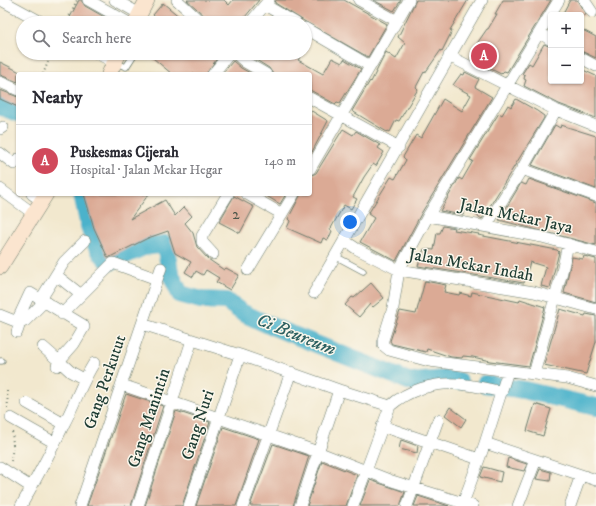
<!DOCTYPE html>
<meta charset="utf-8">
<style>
:root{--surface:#fff;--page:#f2f2f3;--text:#2b2b33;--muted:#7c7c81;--line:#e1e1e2;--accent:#d1495b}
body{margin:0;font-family:"IM FELL DW Pica",serif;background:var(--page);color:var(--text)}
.controls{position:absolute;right:12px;top:12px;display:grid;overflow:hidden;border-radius:4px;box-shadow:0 1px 3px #0004}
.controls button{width:36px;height:36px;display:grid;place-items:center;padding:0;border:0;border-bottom:1px solid var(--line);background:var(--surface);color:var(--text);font:20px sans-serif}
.you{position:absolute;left:350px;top:222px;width:14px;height:14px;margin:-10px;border:3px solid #fff;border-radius:50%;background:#1a73e8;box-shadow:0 0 0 6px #1a73e833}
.badge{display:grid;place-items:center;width:26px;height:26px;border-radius:50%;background:var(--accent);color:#fff;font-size:13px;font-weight:700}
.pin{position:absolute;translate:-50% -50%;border:2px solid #fff;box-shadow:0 1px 4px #0006}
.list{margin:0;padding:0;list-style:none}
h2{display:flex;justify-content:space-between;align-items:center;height:52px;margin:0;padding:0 16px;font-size:17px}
h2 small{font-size:13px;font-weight:400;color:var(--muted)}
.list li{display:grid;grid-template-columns:26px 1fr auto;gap:12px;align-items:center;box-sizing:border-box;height:72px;padding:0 16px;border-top:1px solid var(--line)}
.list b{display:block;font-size:15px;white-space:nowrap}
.list p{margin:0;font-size:13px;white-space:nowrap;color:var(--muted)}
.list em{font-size:13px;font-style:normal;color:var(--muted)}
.icon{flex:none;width:22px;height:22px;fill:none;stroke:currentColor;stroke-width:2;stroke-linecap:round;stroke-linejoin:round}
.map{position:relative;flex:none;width:596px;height:506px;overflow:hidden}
.search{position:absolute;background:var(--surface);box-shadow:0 1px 3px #0004;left:16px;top:16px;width:296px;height:44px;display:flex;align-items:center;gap:10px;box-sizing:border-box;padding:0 14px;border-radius:22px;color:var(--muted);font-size:15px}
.panel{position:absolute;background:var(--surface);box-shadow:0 1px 3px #0004;left:16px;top:72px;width:296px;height:124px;border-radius:4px}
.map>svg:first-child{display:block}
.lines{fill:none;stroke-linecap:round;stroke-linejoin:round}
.river{stroke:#4cb2cb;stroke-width:18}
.building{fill:#dbaa95}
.lane-casing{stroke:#69796a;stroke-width:7}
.street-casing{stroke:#69796a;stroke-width:12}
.secondary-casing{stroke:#69796a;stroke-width:16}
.path{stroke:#69796a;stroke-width:2;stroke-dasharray:1 3;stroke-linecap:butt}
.lane{stroke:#fff;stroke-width:5.5}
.street{stroke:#fff;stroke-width:11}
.secondary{stroke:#fbe5cf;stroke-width:15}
.labels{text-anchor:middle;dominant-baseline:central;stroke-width:3;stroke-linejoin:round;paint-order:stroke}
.number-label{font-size:15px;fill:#4e584c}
.street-label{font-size:17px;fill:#1f3d34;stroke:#fbf7ec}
.water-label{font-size:18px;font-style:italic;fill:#2c6061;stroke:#fbf7ec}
</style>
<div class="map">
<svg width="596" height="506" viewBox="0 0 596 506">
<rect width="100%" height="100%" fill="#fbf7ec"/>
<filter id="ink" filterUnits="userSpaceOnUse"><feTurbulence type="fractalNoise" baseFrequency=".025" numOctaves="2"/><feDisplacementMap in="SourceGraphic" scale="8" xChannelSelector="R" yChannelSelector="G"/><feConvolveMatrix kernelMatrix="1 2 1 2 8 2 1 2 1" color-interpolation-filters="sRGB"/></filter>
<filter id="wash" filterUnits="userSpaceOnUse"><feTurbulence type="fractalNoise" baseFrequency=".012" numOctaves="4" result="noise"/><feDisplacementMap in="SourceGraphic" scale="16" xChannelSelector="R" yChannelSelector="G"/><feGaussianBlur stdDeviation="0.9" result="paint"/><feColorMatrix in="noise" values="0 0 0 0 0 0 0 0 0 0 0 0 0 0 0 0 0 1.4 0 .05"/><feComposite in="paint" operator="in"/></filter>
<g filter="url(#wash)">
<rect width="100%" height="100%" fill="#f2e8ce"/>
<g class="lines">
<path class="river" d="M0 106 18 113
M82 194C88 218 89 245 110 262L143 247 165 244 170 272 180 294 201 300 226 301 243 313 271 326 411 382 446 379 459 381
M485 384 524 390 596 407"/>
</g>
<g id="blocks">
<path class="building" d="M79 0H81L85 6 115 23H67Z
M187 0H224L229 5 233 0H259L240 23H209L207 18Z
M276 0H344L387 24 368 57 304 21 275 3Z
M373 0H401L394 11Z
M416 0H468L450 30 452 31 442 51 441 50 425 73 424 72 416 87 418 89 399 121 396 120 390 132 388 131 387 132 352 111 370 81 371 82 386 52 396 59 405 43 398 37Z
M503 0H551L507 72 504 71 501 74 471 59V57L478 42 487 29H488L497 14H495Z
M570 0H577L586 15H562Z
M163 3 181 18 183 15 192 23H152L156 18 153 15Z
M581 29 596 37V58L581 51Z
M544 44 551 47V81H581V69L596 76V118L559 104 524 86 526 80 524 79 525 75 522 74 529 63 532 65Z
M147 53H221L206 74H172Z
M245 53H303L298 60 323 74 332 58 342 63 344 59 361 69 340 103 337 102 335 104 310 90V74H273L269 68Z
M233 61 241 68 252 74H222Z
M0 62 18 71 20 73 18 74V82L0 75Z
M465 72 479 79 475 87 492 97 422 212 396 261 360 242 374 218 368 214 391 177 395 179 406 160 403 157 416 135 421 138 443 99 462 111 471 95 453 85 461 74 464 75Z
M0 90 18 97V107L0 99Z
M516 99 537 111 544 116V118L482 219 467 209 463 215 440 211 459 178 462 180 473 161 470 160 499 113 502 115 508 105 511 107Z
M310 110 328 121 312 152 310 151Z
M555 125 560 128 561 125 596 136V189L532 165Z
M343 129 353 135 356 131 380 145 378 148 384 152 376 166 373 164 364 177 353 197 357 199 351 209 344 205 330 230 332 231 328 240 323 238 321 243 287 228 290 221 288 219 301 194H310V176L316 173Z
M529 179 596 203V245L499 220 521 183 526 185Z
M84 194H149L130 219 165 200 175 216 184 207 192 216 185 223 193 233 197 247 208 259 224 270 226 268 239 275 230 290 216 282 219 278 206 270 203 275 196 271 193 277 185 272 191 262 175 253 168 231 148 238 108 258 94 228Z
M263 194H286L280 204Z
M234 196 254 207 240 233 219 222Z
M443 226 455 228 454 230 479 234 478 235 557 250 559 252 550 288 541 286 546 267 530 262 524 283 418 266 424 249 434 250 437 233H440Z
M584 256 596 259V302L564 293 572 257 583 259Z
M425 281 446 285 444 292 459 295 460 293 471 296 472 292 519 302 520 299 545 307 529 366 490 361 473 357 463 356 462 358 451 357 427 349 426 352 392 344 390 341 400 311 416 314Z
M371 283 384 298 373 307 370 304 359 317 345 305 352 297 354 298Z
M560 309 585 316 586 314 596 316V342L586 374 544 365Z
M126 394 163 406 131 506H87Z
M535 404 551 409 543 436 527 431Z
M450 407 466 419 461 427 445 415Z
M176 411 210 422 182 506H145Z
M223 427 259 439 236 506H196Z
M401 440 418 446 417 453 399 449Z
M273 444 309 456 293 506H250Z
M508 458 527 464 524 471 506 467Z
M322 461 357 475 346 506H307Z
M484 467 502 472 500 482 480 477Z
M540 469 551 472 550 481 536 479Z
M370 480 405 492 400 506H360Z
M418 496 449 506H414Z"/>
</g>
</g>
<g filter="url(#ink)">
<use href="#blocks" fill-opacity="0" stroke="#69796a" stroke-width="1"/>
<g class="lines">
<defs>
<path id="lane" d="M116 63 126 67 135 53
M335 256 363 271
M0 361H2"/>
<path id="street" d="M1 0 43 23
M88 0 129 23
M115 0 140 14
M177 0 202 23
M359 0 397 21
M559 0 428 216 399 270 393 308 383 340V345L389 350 429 361 567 378 596 386
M584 0 592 12
M265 5 296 23
M250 23 269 0
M305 28 370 66
M540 33 551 40
M96 53 114 62
M235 53 245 62 266 74
M449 56 556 110 596 126
M581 58 596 66
M213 74 230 53
M0 82 18 90
M310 98 399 147
M0 129 3 127
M0 153 14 164 18 159
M310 169 409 0
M522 169 596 196
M0 189 34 214
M32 194 42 201
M247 194 282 214
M428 216 542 237 596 252
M486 226 522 169 556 110
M345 241 357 249 399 270 534 292 596 309
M213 254 202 242V236L228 194
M248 270 294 194
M56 275 80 294
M314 293 482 0
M41 299 64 262 85 241
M62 314 113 263 157 279
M0 315 20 323
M17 321 30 293 83 325 84 327 74 344 59 361 71 372 84 379
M142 324 240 355 339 390 390 406
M17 332 20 323 25 321 45 301
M43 347 59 361 57 366
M534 374 562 272 568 244
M122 385 318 452 392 481 473 506
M27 403 64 424
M390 406C408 390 434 382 459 384 473 385 488 389 502 392
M11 418 55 443
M382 426 479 459
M485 443 596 480
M0 467 31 487
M21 506C36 479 51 452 64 424 75 403 82 382 94 363
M80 506 161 268
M138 506 192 340
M189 506 240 355
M243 506 291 372
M300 506 339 390
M353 506 390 406
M407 506 438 420
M462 506 485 443 508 371
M518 506 536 460
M570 506 581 475"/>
<path id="secondary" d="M135 23 147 0
M109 74 119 53
M0 267 46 194"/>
</defs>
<use href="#lane" class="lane-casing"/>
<use href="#street" class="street-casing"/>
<use href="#secondary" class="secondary-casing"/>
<path class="path" d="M66 23 77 0
M43 74 52 53
M7 391 8 408
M11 461 13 446 12 430"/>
<use href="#lane" class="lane"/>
<use href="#street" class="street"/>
<use href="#secondary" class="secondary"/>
</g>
</g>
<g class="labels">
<g class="number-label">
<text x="236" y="214">2</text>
</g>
<g class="street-label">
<text transform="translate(516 216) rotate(12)">Jalan Mekar Jaya</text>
<text transform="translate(471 265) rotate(10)">Jalan Mekar Indah</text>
<text transform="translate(105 382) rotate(-71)">Gang Perkutut</text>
<text transform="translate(149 418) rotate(-72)">Gang Manintin</text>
<text transform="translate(198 425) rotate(-72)">Gang Nuri</text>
</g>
<g class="water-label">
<text transform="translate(296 335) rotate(22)">Ci Beureum</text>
</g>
</g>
</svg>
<div class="controls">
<button>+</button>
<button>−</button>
</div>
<div class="you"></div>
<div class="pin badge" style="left:484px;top:56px">A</div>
<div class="search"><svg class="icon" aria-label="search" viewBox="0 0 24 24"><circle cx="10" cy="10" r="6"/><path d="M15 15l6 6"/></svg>Search here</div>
<section class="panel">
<h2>Nearby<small></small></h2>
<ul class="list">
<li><span class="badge">A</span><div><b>Puskesmas Cijerah</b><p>Hospital · Jalan Mekar Hegar</p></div><em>140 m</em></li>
</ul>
</section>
</div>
